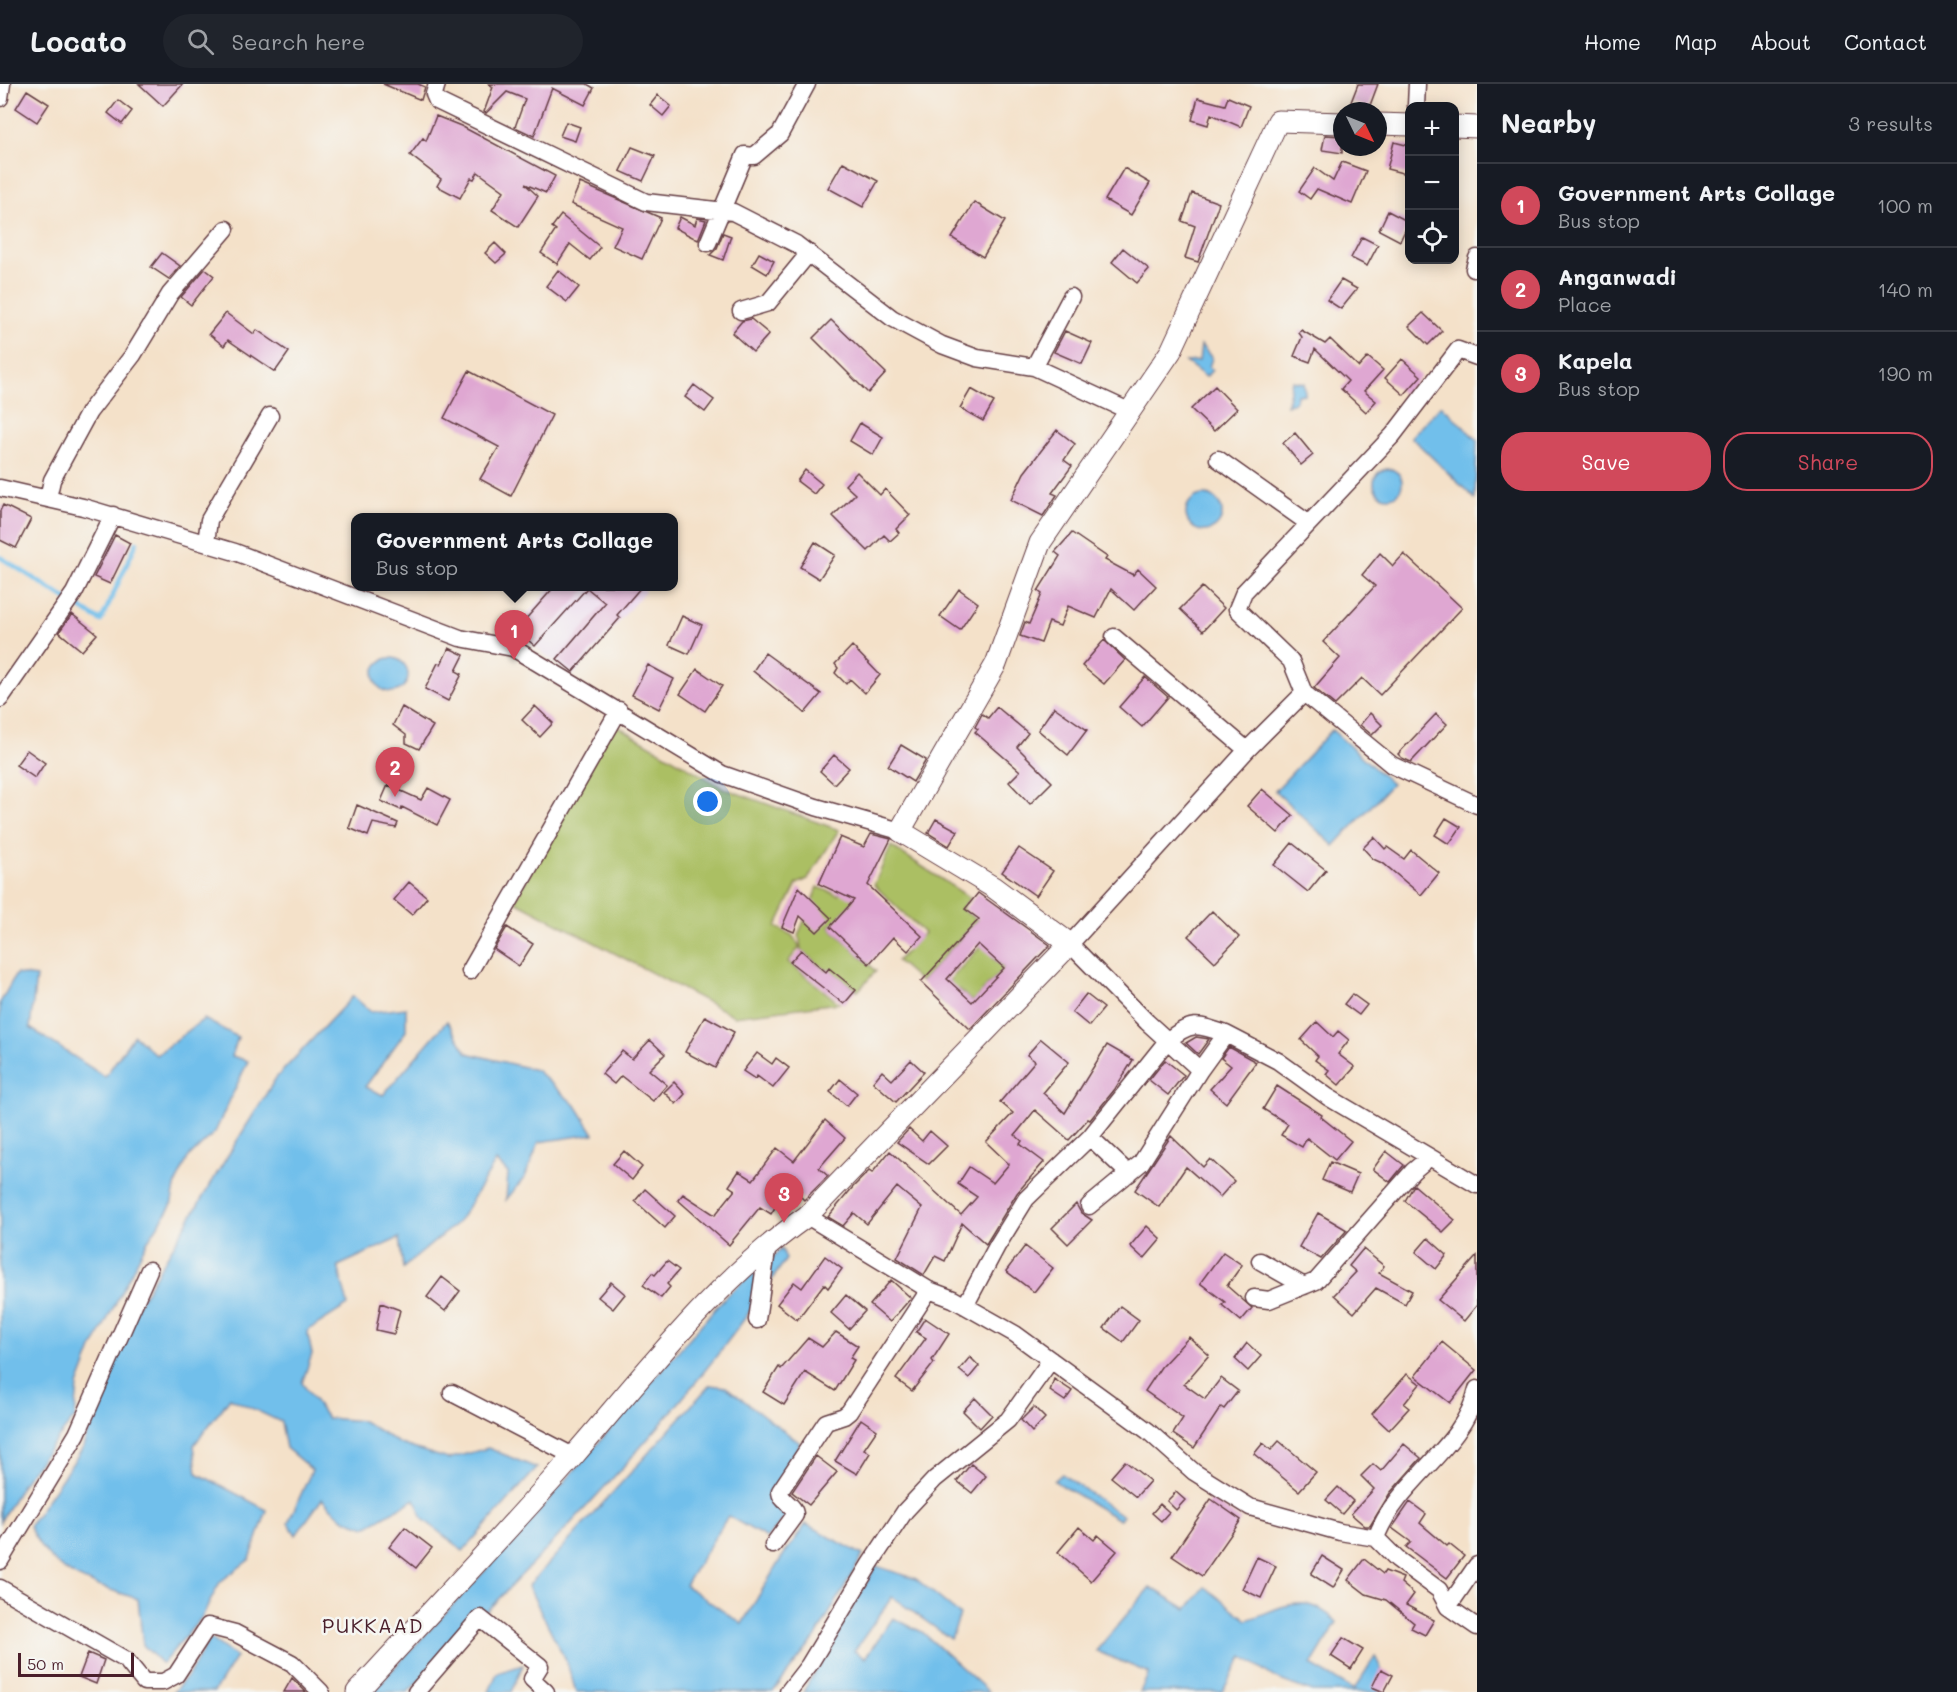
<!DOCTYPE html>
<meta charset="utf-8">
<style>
:root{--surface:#171b24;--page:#20242c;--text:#f1f3f6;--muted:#9ea1a6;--line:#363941;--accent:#d1495b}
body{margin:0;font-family:Mali,sans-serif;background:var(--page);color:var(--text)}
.controls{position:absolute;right:18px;top:18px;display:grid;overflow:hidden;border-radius:12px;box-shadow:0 3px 15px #0003}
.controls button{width:54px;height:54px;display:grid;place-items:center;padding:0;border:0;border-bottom:2px solid var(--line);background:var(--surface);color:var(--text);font:30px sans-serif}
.compass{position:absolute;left:1333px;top:18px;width:54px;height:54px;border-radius:50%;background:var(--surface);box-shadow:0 3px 15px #0003;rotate:133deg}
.scale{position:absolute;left:18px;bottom:15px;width:116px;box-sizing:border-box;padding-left:6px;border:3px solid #4a1f2b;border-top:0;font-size:16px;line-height:21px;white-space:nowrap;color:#4a1f2b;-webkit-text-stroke:4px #f6f6f2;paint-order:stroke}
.you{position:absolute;left:708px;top:718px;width:21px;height:21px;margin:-15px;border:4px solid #fff;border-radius:50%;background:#1a73e8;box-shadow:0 0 0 9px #1a73e833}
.badge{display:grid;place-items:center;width:39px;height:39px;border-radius:50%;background:var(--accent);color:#fff;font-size:20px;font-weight:700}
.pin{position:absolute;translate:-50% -50px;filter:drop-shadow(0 2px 3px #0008)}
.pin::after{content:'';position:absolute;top:32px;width:21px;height:18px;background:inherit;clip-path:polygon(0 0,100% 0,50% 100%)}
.popup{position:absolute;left:351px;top:429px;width:327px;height:78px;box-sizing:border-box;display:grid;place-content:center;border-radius:12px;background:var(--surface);filter:drop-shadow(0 2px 4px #0005);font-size:20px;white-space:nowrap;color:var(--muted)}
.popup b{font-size:22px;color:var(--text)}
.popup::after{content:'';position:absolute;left:50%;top:100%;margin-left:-12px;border:12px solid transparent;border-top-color:var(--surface)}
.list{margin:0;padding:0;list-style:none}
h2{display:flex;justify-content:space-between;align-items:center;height:78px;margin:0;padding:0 24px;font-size:26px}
h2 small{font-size:20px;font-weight:400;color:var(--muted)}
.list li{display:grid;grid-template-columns:39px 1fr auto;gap:18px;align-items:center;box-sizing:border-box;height:84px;padding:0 24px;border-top:2px solid var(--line)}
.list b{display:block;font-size:22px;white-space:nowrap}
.list p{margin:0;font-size:20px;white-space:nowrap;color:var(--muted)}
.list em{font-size:20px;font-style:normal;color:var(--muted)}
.actions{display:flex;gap:12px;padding:18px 24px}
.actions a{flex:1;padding:14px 0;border:2px solid var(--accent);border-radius:24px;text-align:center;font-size:21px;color:var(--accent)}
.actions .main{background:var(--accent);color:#fff}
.icon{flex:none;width:33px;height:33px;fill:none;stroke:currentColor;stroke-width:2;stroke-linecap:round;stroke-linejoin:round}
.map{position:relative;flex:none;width:1477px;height:1608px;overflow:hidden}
header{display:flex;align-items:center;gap:36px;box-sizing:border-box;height:84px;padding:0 30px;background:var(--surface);border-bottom:2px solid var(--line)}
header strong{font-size:28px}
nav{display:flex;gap:33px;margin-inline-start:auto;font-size:21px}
.search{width:420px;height:54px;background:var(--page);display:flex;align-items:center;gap:15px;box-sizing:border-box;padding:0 21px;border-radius:33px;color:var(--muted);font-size:22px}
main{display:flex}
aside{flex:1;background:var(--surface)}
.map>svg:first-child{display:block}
.built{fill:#e9d2ed}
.green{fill:#abbf64;stroke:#7a6f48;stroke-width:1.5}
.water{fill:#71bfeb;stroke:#5e6f8b;stroke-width:1.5}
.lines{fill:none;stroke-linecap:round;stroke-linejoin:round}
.stream{stroke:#71bfeb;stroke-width:4.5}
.building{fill:#dfa7d2;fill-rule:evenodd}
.minor-casing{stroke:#643c43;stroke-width:19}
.tertiary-casing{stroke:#643c43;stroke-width:23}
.minor{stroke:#fff;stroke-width:16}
.tertiary{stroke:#fff;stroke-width:21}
.labels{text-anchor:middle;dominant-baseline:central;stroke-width:5;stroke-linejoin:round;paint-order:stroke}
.neighbourhood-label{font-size:20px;letter-spacing:1.5px;fill:#4a1f2b;stroke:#f6f6f2}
</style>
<header>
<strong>Locato</strong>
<div class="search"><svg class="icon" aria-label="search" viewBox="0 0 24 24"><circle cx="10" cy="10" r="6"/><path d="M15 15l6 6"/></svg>Search here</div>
<nav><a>Home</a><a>Map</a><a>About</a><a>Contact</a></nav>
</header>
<main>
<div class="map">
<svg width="1477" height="1608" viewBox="0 0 1477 1608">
<rect width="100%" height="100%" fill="#f6f6f2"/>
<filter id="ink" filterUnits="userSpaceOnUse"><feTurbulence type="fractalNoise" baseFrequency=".0167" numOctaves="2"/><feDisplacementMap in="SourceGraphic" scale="12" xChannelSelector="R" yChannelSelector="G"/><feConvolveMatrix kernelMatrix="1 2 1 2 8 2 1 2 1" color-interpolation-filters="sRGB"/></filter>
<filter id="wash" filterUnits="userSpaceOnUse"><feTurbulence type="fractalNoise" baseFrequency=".008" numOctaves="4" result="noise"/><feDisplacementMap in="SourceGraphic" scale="24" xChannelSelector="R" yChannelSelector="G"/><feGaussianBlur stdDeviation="1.35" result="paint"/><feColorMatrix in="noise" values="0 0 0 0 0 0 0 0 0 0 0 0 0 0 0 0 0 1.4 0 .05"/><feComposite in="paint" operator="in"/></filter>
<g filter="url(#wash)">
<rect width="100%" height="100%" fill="#f4e1c9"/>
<path class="built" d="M641 502 645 507 573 592 513 546 551 503Z"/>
<path class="green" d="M611 638 723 704 839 746 808 795 797 800 776 843 792 851 800 863 788 878 839 919 734 932 515 817Z
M891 762 970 814 961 825 977 836 921 898 897 877 924 849 874 801Z
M843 801 862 808 830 843 876 887 858 907 829 885 827 887 801 866 799 849 818 803 838 811Z
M993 849 1006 858 992 873 1004 884 972 918 959 905 945 920 935 912Z"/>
<path class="water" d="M1201 261 1212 274 1209 283 1212 286 1206 293 1186 278 1199 277Z
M1292 297 1304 299 1305 310 1297 311 1296 317 1287 321Z
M1441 321 1477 356 1475 415 1411 353Z
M1374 399a14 14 0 1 1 28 0a14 14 0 1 1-28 0Z
M1186 429a18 18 0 1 1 36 0a18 18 0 1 1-36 0Z
M374 591a17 17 0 1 1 34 0a17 17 0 1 1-34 0Z
M1332 646 1392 700 1334 762 1275 707Z
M16 890 36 893 30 944 105 993 134 951 156 971 204 935 238 953 232 972 248 977 215 1048 188 1074 176 1099 171 1122 147 1158 92 1265 78 1302 75 1333 26 1394 0 1438V919Z
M353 912 371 928 406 924V947L365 1003 383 1011 447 937 467 969 536 986 577 1023 594 1050 539 1058 525 1093 506 1116 508 1089 496 1077 459 1137 403 1184 399 1154 338 1182 348 1221 307 1247 312 1270 302 1299 327 1334 363 1337 400 1360 448 1375 488 1364 537 1384 463 1467 423 1435 415 1415 366 1443 343 1435 322 1415 296 1451 288 1439 312 1386 286 1364 281 1338 230 1314 194 1361 197 1389 267 1426 250 1475 220 1498 202 1533 162 1580 143 1561 138 1515C88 1498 53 1493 29 1442L83 1364 96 1316 136 1224 227 1073 276 994Z
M782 1165 786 1175C681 1336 541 1470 408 1608H372L520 1449 726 1212Z
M710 1301 726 1303 800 1359 770 1412 792 1426 767 1454 728 1432 685 1501 742 1540 780 1476 806 1440 863 1471 815 1554 773 1608H576L567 1579 528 1502Z
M1062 1390 1123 1432 1119 1436 1054 1397Z
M876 1482 916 1495 960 1531 951 1555 892 1513 854 1567 865 1574 893 1534 922 1548 989 1608H803Z
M1150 1503 1187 1525 1205 1503 1247 1536C1285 1523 1304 1506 1337 1538L1311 1581 1354 1606 1375 1572 1386 1595 1378 1608H1312L1275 1594 1243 1572 1222 1608H1140L1149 1589 1096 1567Z
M210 1554 236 1573 214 1608H173L188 1592Z
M523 1581 511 1608H489L497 1589Z"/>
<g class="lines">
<path class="stream" d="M0 473 101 537 137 458"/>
</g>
<g id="blocks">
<path class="building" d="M139 0H183L163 22Z
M383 0H418L425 3 421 16Z
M489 0H587L594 4 585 21 552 4 534 52 515 43 525 15 507 8 486 29 484 28 493 3Z
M1358 0H1378L1369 24 1351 18Z
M27 6 49 20 37 38 16 24Z
M658 11 671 22 663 32 650 21Z
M1228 13 1249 22 1241 43 1211 30 1208 41 1192 36 1198 14 1225 21Z
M118 16 132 27 122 40 108 29Z
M436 32 461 42 555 92 546 109 525 100 538 112 518 143 492 126 504 107 478 88 474 95 471 94 460 114 437 102 441 95 410 71 423 54 426 57Z
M566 38 580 43 575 57 560 52Z
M1325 51 1342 52V69L1322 66Z
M1394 58 1410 62V91L1387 85Z
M632 63 655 72 643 97 620 87Z
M843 78 878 97 863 123 828 104Z
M1342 78 1366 87 1352 120 1317 105 1310 115 1299 107 1315 84 1333 97Z
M1124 84 1150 99 1131 131 1105 116Z
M580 99 661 134 642 175 613 162 622 143 571 120Z
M1192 109 1219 119 1198 178 1185 174 1195 142 1182 137Z
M974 118 1005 137 983 173 952 154Z
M1388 127 1409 138 1400 157 1379 146Z
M561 131 600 163 590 176 570 160 557 180 541 169 556 146 552 143Z
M680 133 695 141 697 134 706 136 698 156 675 144Z
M723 149 731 152 723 176 710 171 717 164Z
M1362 153 1378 161 1367 182 1351 174Z
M495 159 506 170 496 179 485 169Z
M1123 164 1149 185 1137 199 1112 178Z
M162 169 180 182 169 195 151 183Z
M759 169 774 177 767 190 752 181Z
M205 185 214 192 191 221 181 213Z
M558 186 579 203 567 218 546 202Z
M1341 196 1357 205 1341 225 1327 216Z
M226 229 254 250 257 246 289 268 275 288 228 256 224 262 209 250Z
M1423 229 1442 247 1428 261 1409 242Z
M751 235 769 250 753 268 732 249 742 237Z
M831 236 886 289 868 309 813 254Z
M1301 246 1325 260 1330 255 1359 283 1368 273 1383 286 1364 307 1376 317 1366 328 1341 305 1348 297 1315 265 1310 278 1294 272 1302 253 1299 249Z
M1065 247 1092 259 1082 280 1054 268Z
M1402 275 1421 292 1404 311 1385 294Z
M469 287 552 331 511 412 480 395 499 363 444 334Z
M694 301 714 316 705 328 685 313Z
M1215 302 1237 325 1214 347 1191 325Z
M971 305 994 318 983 337 960 324Z
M860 339 883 353 873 371 850 357Z
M1057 346 1075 360 1064 376 1072 382 1052 409 1057 411 1043 432 1011 416 1024 389Z
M1295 349 1313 371 1301 381 1283 359Z
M805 386 822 400 814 410 797 397Z
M857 388 880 411 885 405 910 431 896 445 899 449 890 457 884 451 868 467 833 432 855 410 845 401Z
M3 421 31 435 16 464 0 456V427Z
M1072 449 1107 473 1105 476 1133 491 1138 485 1156 502 1134 526 1111 505 1096 534 1068 522 1060 542 1049 538 1041 559 1020 552 1025 538 1029 540 1042 510 1038 507 1060 472 1055 468Z
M115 451 130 459 110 500 94 493Z
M815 458 835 471 819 495 800 483Z
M1380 469 1393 482 1404 470 1462 524 1380 611 1362 594 1335 621 1314 604 1340 574 1323 558 1375 502 1362 491Z
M555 502H642L617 531 620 534 573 588 557 575 605 519 587 504 535 562 516 546Z
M1202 503 1224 524 1203 547 1180 525Z
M959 505 978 519 960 546 940 532Z
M72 530 97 550 82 567 59 548Z
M682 532 702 541 689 570 669 561Z
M1104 556 1125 576 1104 600 1082 582Z
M852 562 880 591 865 609 850 595 846 600 835 589 838 584 835 580Z
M449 564 464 571 456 587 462 590 448 617 425 605 438 579 441 580Z
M765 569 821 610 805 629 753 587Z
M648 581 674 595 659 625 632 611Z
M697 585 722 602 705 627 680 610Z
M1145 593 1168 613 1142 643 1119 623Z
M535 622 553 639 540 653 522 636Z
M402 623 433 642 419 665 406 659V651L393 641Z
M997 623 1028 649 1017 663 1052 698 1030 720 1009 698 1020 687 975 648 978 645 975 643 982 630 988 634Z
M1054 623 1087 646 1068 671 1038 646Z
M1370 629 1382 641 1372 651 1360 641Z
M1436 630 1447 640 1411 678 1402 674 1398 670Z
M901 661 926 676 913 698 888 682Z
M27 666 45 679 35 694 16 681Z
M834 671 849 684 834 700 820 687Z
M388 701 421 716 428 704 450 716 437 741 402 723 401 726 381 717Z
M1262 705 1293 731 1278 749 1247 722Z
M357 721 398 739 396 744 373 739 368 752 349 744Z
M1446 734 1461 743 1449 760 1435 751Z
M936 735 958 747 949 762 928 749Z
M871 750 891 755 868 801 922 852 908 867 893 853 869 880 830 843 854 816 819 800 840 753 864 763Z
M1374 753 1385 765 1387 763 1404 775 1411 766 1439 789 1421 811 1384 780 1373 775 1363 764Z
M1292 759 1326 786 1308 808 1274 781Z
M1019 764 1053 787 1036 812 1002 788Z
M409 798 427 813 412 831 394 816Z
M799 803 831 834 817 848 800 832 794 848 782 843Z
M978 809 1050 861 970 945 921 898 979 835 965 825ZM978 860 1004 884 972 918 947 895Z
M1212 827 1239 853 1215 878 1188 852Z
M507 843 533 860 519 882 494 865Z
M801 866 826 888 829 884 856 906 844 920 790 878Z
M1086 910 1104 924 1089 942 1072 928Z
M1352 910 1367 921 1359 931 1344 920Z
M705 932 734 948 715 984 685 968Z
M1317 938 1333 953 1338 947 1349 956 1338 970 1355 983 1339 1001 1326 990 1329 986 1315 976 1318 972 1301 956Z
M1196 953 1209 955 1198 970 1186 959Z
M1041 955 1069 978 1043 1009 1065 1029 1107 961 1133 976 1115 1005 1090 1036 1088 1035 1069 1056 1035 1026 1015 1051 1022 1057 1020 1060 1044 1078 1017 1109 986 1160 962 1139 945 1177 935 1172 924 1191 897 1174 922 1124 897 1103 867 1140 854 1129 843 1142 828 1133 853 1103 869 1087 872 1089 890 1067 961 1131 977 1113 958 1100 969 1083 993 1099 1009 1080 986 1058 1013 1029 1000 1018 1035 977 1027 971Z
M650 956 665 970 649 986 667 1001 653 1017 621 992 614 1000 602 990 622 967 632 975Z
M1229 963 1256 978 1226 1019 1210 1005 1231 982 1221 974Z
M757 969 772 980 776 974 789 984 773 1004 757 992 755 995 743 987Z
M911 976 924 988 896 1018 873 998 882 987 892 996Z
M1165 976 1184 991 1168 1011 1149 996Z
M840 995 857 1009 847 1022 830 1008Z
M674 998 685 1010 676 1020 664 1008Z
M1277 1002 1322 1031 1321 1033 1351 1057 1335 1076 1307 1054 1302 1063 1281 1051 1288 1040 1263 1025Z
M825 1036 845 1054 819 1084 828 1092 804 1116 798 1110 792 1116 784 1109 771 1130 760 1123 729 1161 678 1116 683 1110 715 1131 735 1106 729 1102 739 1087 753 1096 777 1064 794 1077Z
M909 1045 922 1057 930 1047 947 1062 929 1080 897 1058Z
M1171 1052 1203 1083 1210 1075 1234 1097 1220 1113 1186 1083 1159 1123 1135 1106Z
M624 1067 642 1083 632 1096 613 1080Z
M1386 1067 1404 1081 1390 1098 1373 1085Z
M1330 1078 1358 1090 1350 1108 1322 1096Z
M1414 1101 1455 1136 1443 1148 1405 1117Z
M645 1105 675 1132 665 1144 635 1117Z
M1076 1120 1081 1129 1092 1136 1068 1160 1052 1144Z
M1318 1129 1347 1146 1321 1175 1299 1163Z
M1147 1142 1161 1155 1144 1175 1130 1162Z
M1428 1154 1447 1171 1436 1185 1416 1168Z
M1025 1162 1053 1184 1034 1208 1006 1187Z
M1363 1165 1384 1182 1379 1189 1412 1207 1405 1220 1376 1204 1354 1229 1334 1211 1356 1188 1349 1182Z
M1223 1168 1242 1181 1227 1202 1252 1224 1241 1237 1222 1221 1225 1218 1200 1199Z
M825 1172 842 1185 828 1204 824 1200 797 1236 777 1220 794 1198 802 1204Z
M1477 1172V1221L1464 1237 1438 1216Z
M667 1177 679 1186 667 1200 670 1203 661 1214 643 1201 652 1189 655 1191Z
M442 1193 460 1207 445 1227 427 1213Z
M891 1196 911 1214 890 1238 870 1221Z
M611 1198 625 1210 613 1225 598 1213Z
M846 1211 865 1227 849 1245 831 1229Z
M381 1219 400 1226 394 1250 376 1246Z
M1120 1222 1139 1236 1123 1258 1104 1244Z
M925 1234 949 1250 932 1276 934 1279 912 1307 896 1295 926 1254 916 1248Z
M836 1248 858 1262 850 1274 854 1276 835 1307 805 1288 784 1321 763 1308 779 1283 781 1285 808 1254 822 1263Z
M1189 1253 1209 1271 1184 1300 1205 1315 1221 1294 1238 1307 1224 1325 1221 1323 1194 1364 1173 1350 1183 1334 1145 1307 1161 1283Z
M1442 1258 1476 1286 1450 1319 1415 1292Z
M1247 1259 1261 1272 1248 1287 1235 1275Z
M970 1273 979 1282 969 1294 959 1286Z
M1407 1290 1420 1300 1404 1320 1409 1324 1389 1346 1372 1330Z
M1054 1295 1072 1307 1065 1317 1050 1307Z
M975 1314 992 1331 980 1344 963 1327Z
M1034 1323 1045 1334 1032 1348 1021 1336Z
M861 1335 877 1346 864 1365 870 1369 857 1390 835 1377Z
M1279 1357 1316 1388 1299 1407 1254 1370 1263 1359 1271 1366Z
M1404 1360 1421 1374 1390 1409 1370 1442H1365L1351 1430 1374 1405 1361 1392 1373 1380 1381 1387Z
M816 1372 837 1388 809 1421 792 1408Z
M1125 1377 1150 1397 1136 1413 1111 1393Z
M971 1380 986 1392 972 1409 957 1397Z
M1338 1403 1353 1417 1342 1430 1326 1416Z
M1176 1408 1185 1416 1176 1426 1167 1417Z
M1211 1415 1241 1436 1202 1492 1172 1472Z
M1410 1418 1426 1430 1420 1439 1447 1462 1449 1460 1464 1472 1447 1494 1406 1463 1411 1458 1392 1444Z
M1160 1420 1169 1428 1161 1437 1152 1429Z
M405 1443 432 1464 416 1484 389 1463Z
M1079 1443 1094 1456 1098 1451 1117 1467 1091 1497 1058 1468Z
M1322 1472 1344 1486 1333 1504 1311 1490Z
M1257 1473 1276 1482 1261 1514 1242 1505Z
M1364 1475 1383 1490 1385 1487 1403 1494 1401 1499 1414 1510 1406 1521 1434 1536 1425 1551 1411 1544 1414 1539 1386 1516 1366 1510 1348 1496Z
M1343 1554 1363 1566 1351 1585 1331 1572Z
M88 1569 104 1576 96 1600 79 1593Z
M1381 1585 1393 1591 1384 1608 1372 1603Z
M292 1594 306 1608H284Z"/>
</g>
</g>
<g filter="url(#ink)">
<use href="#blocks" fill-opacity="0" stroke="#643c43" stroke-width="1.5"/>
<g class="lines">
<defs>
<path id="minor" d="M437 0 434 10 437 17 646 118 733 128 796 160 892 234 942 261 977 274 1034 283
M0 14 2 0
M1416 22 1417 0
M708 159 745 71 754 72 780 50 807 0
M1474 185 1477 174
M1071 213 1034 283 1131 328
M741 227 768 219 809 169
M1477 273 1458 266 1393 351 1244 508 1237 525 1291 577 1304 609 1247 666 1070 860 1147 938 1200 986 1226 950 1278 977 1328 1013 1477 1101
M1218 375 1308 439
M0 404 83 423 235 468 460 554 513 564 722 690 816 723 900 747
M48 414 52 396 89 328 133 271 170 210 226 145
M206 459 209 436 270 332
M1114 553 1247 666
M1304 609 1392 681 1477 721
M0 615 74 509 113 431
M470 887 619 626
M1090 1053 1129 1090
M1089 1122 1141 1079 1200 986
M1260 1177 1304 1202
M929 1206 953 1215 1015 1250 1148 1347 1194 1388 1250 1423 1340 1448 1376 1454 1397 1475 1439 1506 1448 1523 1477 1543
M1254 1214 1269 1216 1316 1197 1413 1087 1430 1073
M965 1222 997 1162 1026 1115 1090 1053 1167 957C1191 937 1198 940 1226 950
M757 1236 768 1160
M452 1309 573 1372
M1376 1454C1397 1396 1464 1365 1477 1305
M773 1461 795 1431C795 1420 780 1418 780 1407L826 1338 844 1332 849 1328 929 1206 807 1132
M0 1477 77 1350 149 1186
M0 1504 126 1576 144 1598H163L176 1591 208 1542 235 1549 292 1579 321 1608
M1448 1523 1477 1481
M416 1608 480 1534 540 1582 532 1595 546 1608
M788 1608 809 1581 870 1480 905 1427 935 1395 1008 1336 1051 1276"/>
<path id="tertiary" d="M1378 40 1410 41
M1454 42 1477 43
M357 1608C430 1528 505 1450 576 1369 648 1286 716 1196 807 1132L1070 860 993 803 900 747 996 580 1040 459 1171 267 1278 37 1342 39"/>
</defs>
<use href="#minor" class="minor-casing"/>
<use href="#tertiary" class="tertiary-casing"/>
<use href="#minor" class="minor"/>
<use href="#tertiary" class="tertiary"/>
</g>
</g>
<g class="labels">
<g class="neighbourhood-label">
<text x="373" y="1541">PUKKAAD</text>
</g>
</g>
</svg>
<div class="controls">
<button>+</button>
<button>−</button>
<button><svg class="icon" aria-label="locate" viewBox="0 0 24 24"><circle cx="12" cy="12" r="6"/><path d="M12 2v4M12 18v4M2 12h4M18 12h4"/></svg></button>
</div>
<svg class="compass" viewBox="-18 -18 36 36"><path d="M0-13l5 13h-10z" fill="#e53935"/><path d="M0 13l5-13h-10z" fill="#9ea1a6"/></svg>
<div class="scale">50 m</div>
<div class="you"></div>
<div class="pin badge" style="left:514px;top:576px">1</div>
<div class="popup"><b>Government Arts Collage</b>Bus stop</div>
<div class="pin badge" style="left:395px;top:713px">2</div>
<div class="pin badge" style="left:784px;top:1139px">3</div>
</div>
<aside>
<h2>Nearby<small>3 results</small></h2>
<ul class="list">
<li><span class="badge">1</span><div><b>Government Arts Collage</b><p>Bus stop</p></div><em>100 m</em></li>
<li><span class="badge">2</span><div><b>Anganwadi</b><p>Place</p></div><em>140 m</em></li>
<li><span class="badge">3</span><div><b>Kapela</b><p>Bus stop</p></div><em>190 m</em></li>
</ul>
<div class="actions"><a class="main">Save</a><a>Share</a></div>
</aside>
</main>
